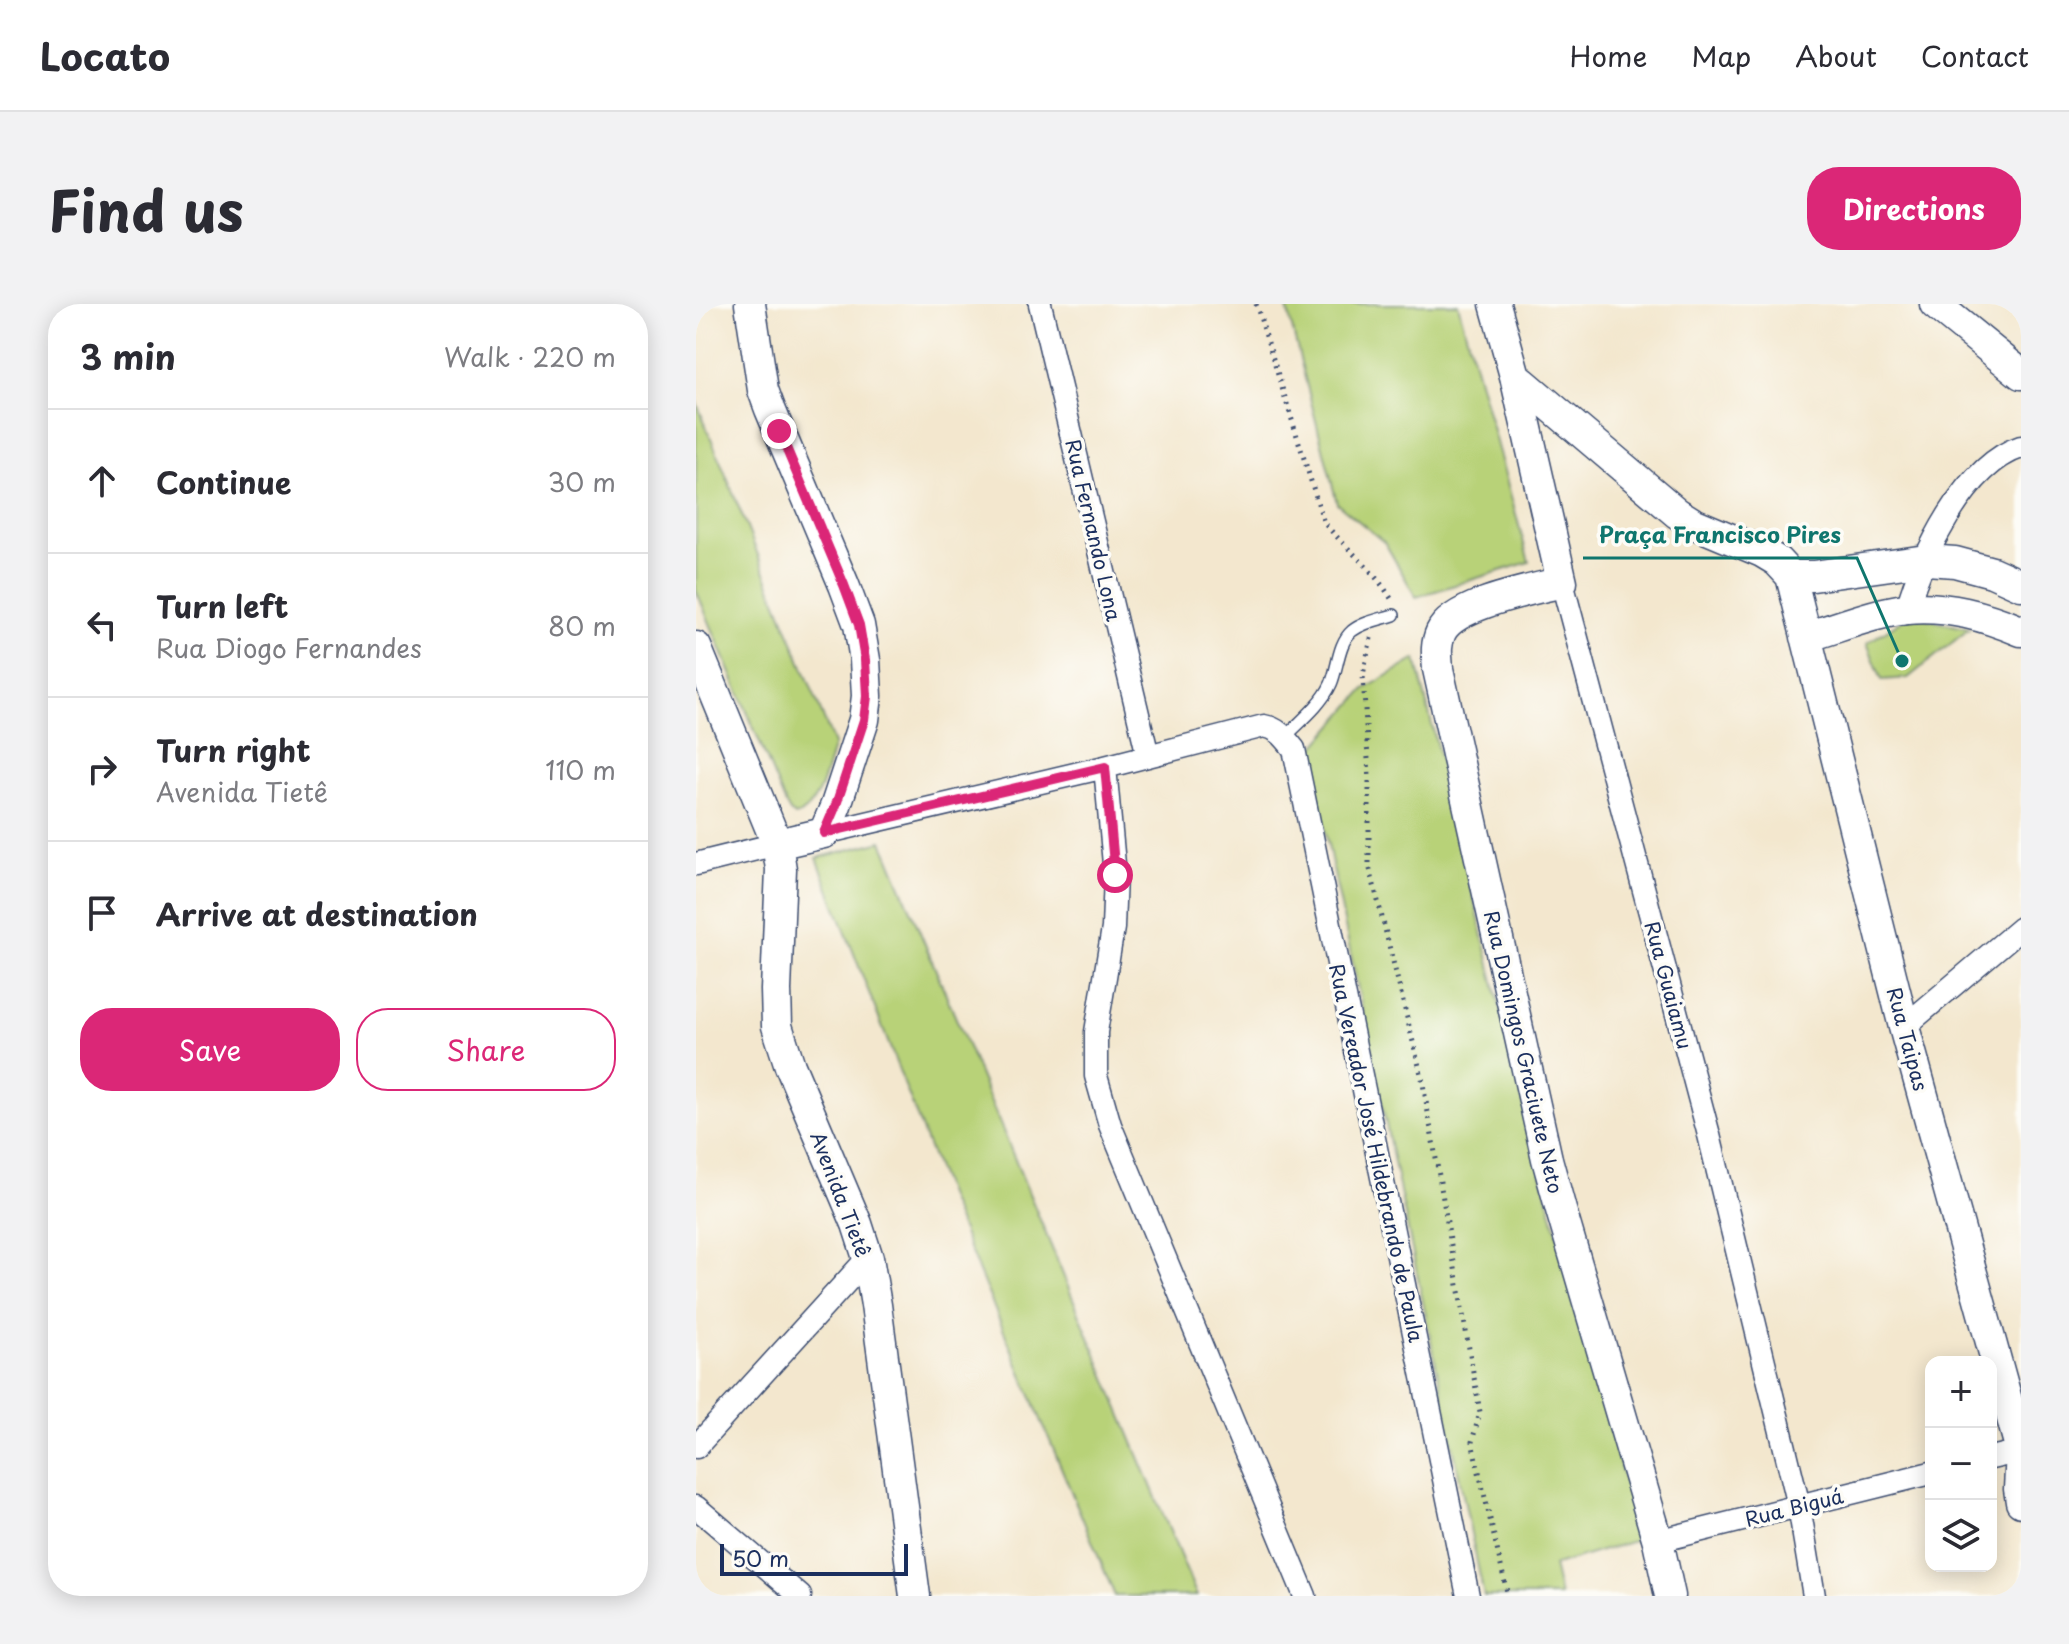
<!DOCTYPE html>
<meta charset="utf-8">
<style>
:root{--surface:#fff;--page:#f2f2f3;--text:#2b2b33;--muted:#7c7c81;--line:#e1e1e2;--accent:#db2777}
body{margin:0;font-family:"Playpen Sans",sans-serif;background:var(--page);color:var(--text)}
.controls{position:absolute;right:24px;bottom:24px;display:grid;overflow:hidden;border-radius:16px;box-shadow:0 4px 20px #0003}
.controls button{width:72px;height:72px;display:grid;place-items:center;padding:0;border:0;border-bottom:2px solid var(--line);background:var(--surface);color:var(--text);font:40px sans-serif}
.scale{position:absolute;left:24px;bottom:20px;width:188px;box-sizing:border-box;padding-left:8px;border:4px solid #1b2f5e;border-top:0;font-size:22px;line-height:28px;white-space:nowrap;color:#1b2f5e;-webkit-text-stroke:6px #fdfcf7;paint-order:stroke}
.stop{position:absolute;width:24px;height:24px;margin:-18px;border:6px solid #db2777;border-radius:50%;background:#fff}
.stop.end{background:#db2777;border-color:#fff;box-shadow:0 2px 8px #0008}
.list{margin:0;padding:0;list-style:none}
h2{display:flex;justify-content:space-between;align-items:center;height:104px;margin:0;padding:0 32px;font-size:34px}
h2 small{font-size:26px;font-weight:400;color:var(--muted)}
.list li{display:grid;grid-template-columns:52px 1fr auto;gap:24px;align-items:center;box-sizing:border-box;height:144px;padding:0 32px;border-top:2px solid var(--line)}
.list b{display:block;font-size:30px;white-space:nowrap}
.list p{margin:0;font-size:26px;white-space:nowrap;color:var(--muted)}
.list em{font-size:26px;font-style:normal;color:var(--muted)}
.actions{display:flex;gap:16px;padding:24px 32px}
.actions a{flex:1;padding:18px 0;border:2px solid var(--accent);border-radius:32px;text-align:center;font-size:28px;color:var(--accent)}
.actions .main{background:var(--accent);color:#fff}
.icon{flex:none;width:44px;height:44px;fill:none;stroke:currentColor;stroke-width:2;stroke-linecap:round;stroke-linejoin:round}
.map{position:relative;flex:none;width:1325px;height:1292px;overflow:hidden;border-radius:32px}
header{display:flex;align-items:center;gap:48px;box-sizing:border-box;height:112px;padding:0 40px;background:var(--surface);border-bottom:2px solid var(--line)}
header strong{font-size:38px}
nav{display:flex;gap:44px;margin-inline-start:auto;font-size:28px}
.intro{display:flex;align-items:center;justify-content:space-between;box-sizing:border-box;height:192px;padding:0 48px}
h1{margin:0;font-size:56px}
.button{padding:20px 36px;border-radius:32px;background:var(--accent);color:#fff;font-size:28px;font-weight:700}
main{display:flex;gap:48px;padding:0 48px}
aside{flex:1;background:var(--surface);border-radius:32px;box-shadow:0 4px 20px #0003}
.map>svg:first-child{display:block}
.green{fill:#b8d278;stroke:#6a806b;stroke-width:2}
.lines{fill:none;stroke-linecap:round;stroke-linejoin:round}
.lane-casing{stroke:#3b4b6f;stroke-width:14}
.street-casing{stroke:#3b4b6f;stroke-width:25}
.secondary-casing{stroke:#3b4b6f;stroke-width:33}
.path{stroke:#3b4b6f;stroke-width:5;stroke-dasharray:2 6;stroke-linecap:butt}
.lane{stroke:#fff;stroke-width:11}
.street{stroke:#fff;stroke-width:22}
.secondary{stroke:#fff;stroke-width:30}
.route{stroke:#db2777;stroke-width:10}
.labels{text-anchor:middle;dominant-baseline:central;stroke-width:7;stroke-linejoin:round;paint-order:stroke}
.street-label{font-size:20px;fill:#1b2f5e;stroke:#fdfcf7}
.leader{fill:none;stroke:#0f766e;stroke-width:3}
.callout-dot{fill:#0f766e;stroke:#fdfcf7;stroke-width:3}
.callout-label{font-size:22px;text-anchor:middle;font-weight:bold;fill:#0f766e;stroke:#fdfcf7;stroke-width:7;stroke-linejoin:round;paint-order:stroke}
</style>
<header>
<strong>Locato</strong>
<nav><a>Home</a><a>Map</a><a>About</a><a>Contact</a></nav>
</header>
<div class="intro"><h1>Find us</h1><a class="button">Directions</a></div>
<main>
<aside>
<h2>3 min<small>Walk · 220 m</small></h2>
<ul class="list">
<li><svg class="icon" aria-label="ahead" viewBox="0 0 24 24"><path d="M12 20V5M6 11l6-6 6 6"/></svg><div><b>Continue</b></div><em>30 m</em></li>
<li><svg class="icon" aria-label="left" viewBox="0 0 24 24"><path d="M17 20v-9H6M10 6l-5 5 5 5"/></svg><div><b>Turn left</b><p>Rua Diogo Fernandes</p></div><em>80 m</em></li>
<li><svg class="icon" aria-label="right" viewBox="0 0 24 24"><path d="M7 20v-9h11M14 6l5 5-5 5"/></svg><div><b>Turn right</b><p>Avenida Tietê</p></div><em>110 m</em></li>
<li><svg class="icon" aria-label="arrive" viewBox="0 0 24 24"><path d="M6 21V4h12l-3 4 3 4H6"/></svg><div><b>Arrive at destination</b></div></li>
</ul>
<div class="actions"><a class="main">Save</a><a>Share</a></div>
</aside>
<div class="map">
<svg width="1325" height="1292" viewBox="0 0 1325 1292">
<rect width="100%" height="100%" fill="#fdfcf7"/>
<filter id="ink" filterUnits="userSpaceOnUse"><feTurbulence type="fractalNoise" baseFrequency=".0125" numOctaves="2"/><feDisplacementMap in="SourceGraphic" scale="16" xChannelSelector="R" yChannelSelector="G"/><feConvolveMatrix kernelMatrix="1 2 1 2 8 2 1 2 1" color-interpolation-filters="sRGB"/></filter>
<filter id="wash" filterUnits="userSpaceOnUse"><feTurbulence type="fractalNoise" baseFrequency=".006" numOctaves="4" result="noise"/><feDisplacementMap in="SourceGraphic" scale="32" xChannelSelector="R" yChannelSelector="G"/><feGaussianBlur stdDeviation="1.8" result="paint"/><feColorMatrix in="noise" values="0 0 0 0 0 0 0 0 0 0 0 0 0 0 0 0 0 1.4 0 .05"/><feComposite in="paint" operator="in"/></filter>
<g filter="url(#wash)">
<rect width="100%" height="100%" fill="#f3e7ce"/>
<path class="green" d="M590 0H762L833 258 720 293 689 239 641 199Z
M0 97 138 440C131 462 123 506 99 512L94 508 90 501 0 286Z
M1214 311 1273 325 1212 374 1186 376 1171 339Z
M720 355 838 843 944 1235 857 1262 864 1292H788L613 449 669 385Z
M186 537 501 1292H419L255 901 121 554Z"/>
</g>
<g filter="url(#ink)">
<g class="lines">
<defs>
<path id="lane" d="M589 433C605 417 626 400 635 380 642 364 642 339 656 327 667 318 685 315 698 311"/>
<path id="street" d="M344 0 452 452
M866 278 1013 831 1103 1202 1118 1292
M1211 305C1226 252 1269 161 1325 143
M409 463 419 571 417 624 400 728V772L414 821 609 1292
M128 529 409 463 568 422C582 424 589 434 598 445L772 1292
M0 560 81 540
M1208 723 1325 624
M0 1143 172 954
M1295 1154 1325 1147
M0 1203 104 1292
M962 1237 1235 1169"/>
<path id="secondary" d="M54 0 67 86 74 105 148 281 163 321 169 356 171 392 168 416 140 501 128 529 81 540
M799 0 819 72 866 278C836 286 758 300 745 328 739 341 741 352 742 365L851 855 865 906 962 1237 974 1292
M1239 0 1325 70
M819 72 981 209 997 219 1066 248 1081 257 1095 272 1208 723 1325 1147 1323 1185 1325 1198
M1095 272H1117L1230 256 1259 258 1296 268 1325 281
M1110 333C1141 324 1180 308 1211 305 1251 301 1289 312 1325 327
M0 343 81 540 85 565 80 686 81 722 94 762 161 920 172 954 180 1001 219 1292"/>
</defs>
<use href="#lane" class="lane-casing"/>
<use href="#street" class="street-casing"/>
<use href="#secondary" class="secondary-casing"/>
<path class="path" d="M560 0 628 219C651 245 678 266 696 296
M675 334 667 371 673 472V561L726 774 784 1108 776 1138 812 1292"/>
<use href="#lane" class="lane"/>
<use href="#street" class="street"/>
<use href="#secondary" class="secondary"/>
</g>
</g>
<g class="lines" filter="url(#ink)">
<path class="route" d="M83 127 148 281 163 321 169 356 171 392 168 416 140 501 128 529 409 463 419 571"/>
</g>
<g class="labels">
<g class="street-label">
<text transform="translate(398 226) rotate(77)">Rua Fernando Lona</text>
<text transform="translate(973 681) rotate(75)">Rua Guaiamu</text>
<text transform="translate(1212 735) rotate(75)">Rua Taipas</text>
<text transform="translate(828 748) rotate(77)">Rua Domingos Graciuete Neto</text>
<text transform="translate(681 849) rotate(78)">Rua Vereador José Hildebrando de Paula</text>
<text transform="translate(145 890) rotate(69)">Avenida Tietê</text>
<text transform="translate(1098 1203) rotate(-14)">Rua Biguá</text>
</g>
</g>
<path class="leader" d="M1206 357L1161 254H887"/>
<circle class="callout-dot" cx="1206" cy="357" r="8"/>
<g class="callout-label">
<text x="1024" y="239">Praça Francisco Pires</text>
</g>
</svg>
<div class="controls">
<button>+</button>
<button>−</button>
<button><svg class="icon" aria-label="layers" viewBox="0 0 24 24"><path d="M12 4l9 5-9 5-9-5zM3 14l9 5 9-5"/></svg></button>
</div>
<div class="scale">50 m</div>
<div class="stop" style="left:419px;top:571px"></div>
<div class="stop end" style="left:83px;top:127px"></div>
</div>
</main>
